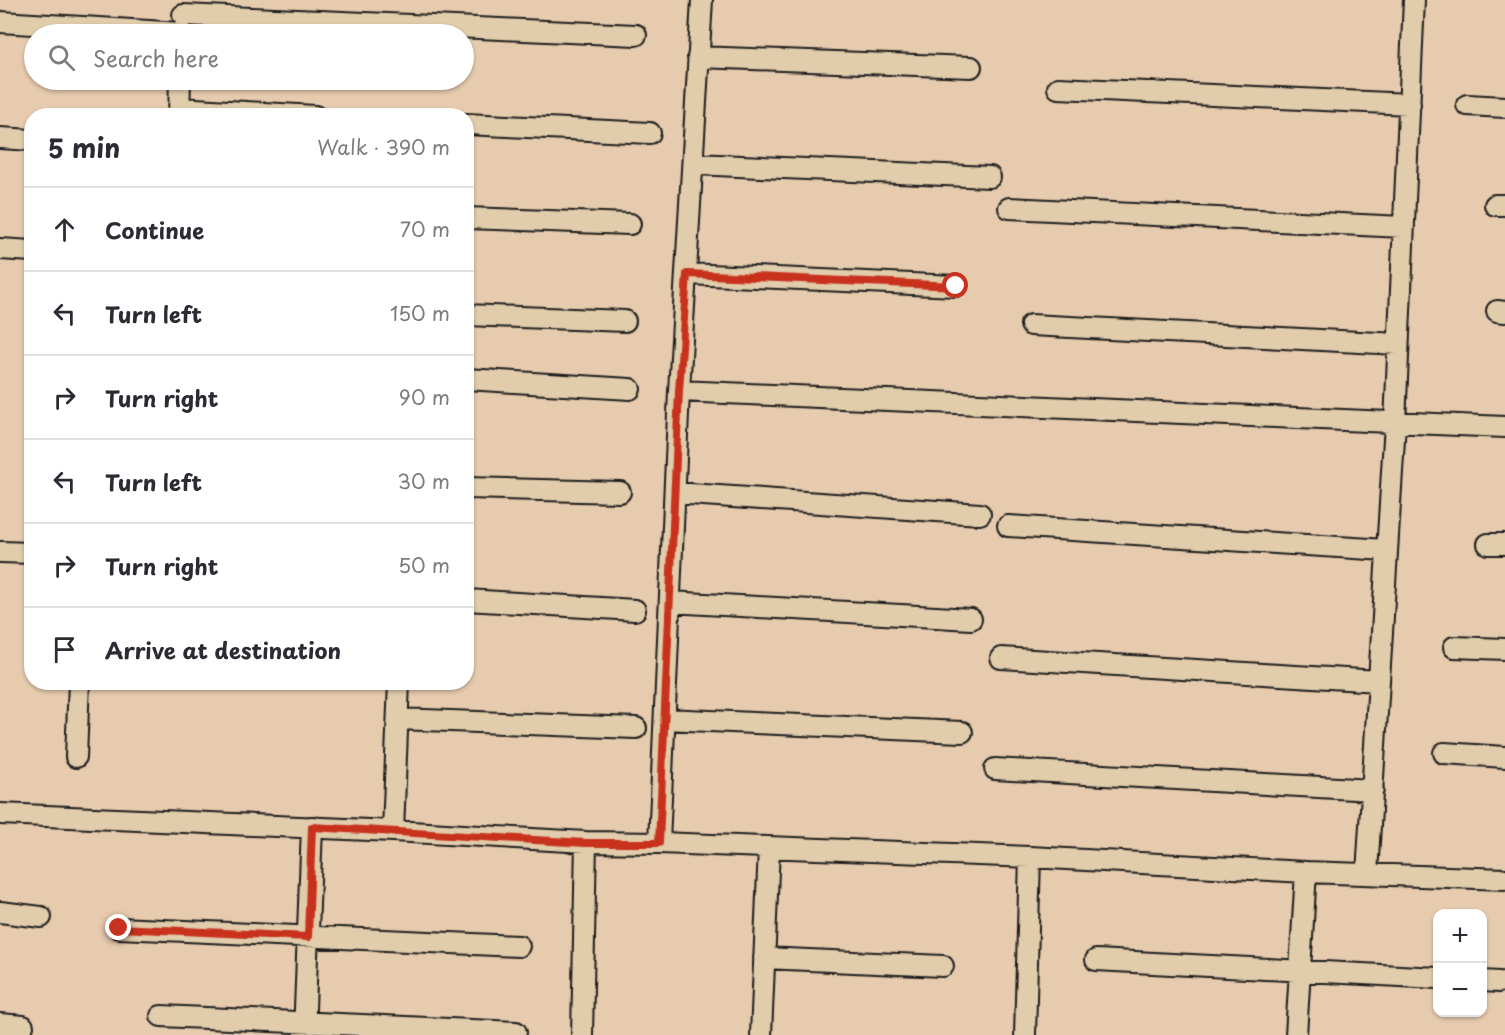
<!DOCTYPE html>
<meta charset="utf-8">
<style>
:root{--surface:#fff;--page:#f7f7f7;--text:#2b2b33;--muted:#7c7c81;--line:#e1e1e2}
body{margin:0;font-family:"Playpen Sans",sans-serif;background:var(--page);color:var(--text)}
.controls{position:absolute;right:18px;bottom:18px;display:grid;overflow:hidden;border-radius:12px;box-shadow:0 2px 4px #0004}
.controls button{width:54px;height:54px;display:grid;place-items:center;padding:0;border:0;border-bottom:2px solid var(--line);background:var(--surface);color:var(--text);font:30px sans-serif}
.stop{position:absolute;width:18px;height:18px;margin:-14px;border:4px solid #c8321e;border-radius:50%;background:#fff}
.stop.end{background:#c8321e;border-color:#fff;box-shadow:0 2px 6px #0008}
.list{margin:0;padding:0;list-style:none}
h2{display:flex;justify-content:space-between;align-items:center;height:78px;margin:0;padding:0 24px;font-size:26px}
h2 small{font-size:20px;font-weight:400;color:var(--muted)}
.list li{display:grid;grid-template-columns:39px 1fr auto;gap:18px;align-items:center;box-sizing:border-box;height:84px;padding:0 24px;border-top:2px solid var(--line)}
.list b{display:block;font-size:22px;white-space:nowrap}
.list em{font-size:20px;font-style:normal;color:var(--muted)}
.icon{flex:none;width:33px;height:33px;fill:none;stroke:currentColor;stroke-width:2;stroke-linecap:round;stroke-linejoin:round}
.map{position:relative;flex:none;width:1505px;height:1035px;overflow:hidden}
.search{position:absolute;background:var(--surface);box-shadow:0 2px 4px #0004;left:24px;top:24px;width:450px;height:66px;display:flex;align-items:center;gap:15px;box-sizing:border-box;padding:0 21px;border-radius:33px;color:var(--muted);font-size:22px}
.panel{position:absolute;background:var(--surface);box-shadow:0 2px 4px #0004;left:24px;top:108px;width:450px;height:582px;border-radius:24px}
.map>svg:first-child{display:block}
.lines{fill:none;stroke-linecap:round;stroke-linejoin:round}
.street-casing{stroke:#1c1c1c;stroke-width:24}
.street{stroke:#e1cdac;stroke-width:20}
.route{stroke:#c8321e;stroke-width:8}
</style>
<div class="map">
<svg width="1505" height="1035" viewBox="0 0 1505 1035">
<rect width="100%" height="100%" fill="#e7cbae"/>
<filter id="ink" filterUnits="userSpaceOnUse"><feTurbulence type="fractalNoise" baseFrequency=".0167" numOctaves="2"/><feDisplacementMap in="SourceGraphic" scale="12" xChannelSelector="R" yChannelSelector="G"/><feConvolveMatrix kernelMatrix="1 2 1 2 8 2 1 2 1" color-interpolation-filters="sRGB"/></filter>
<g filter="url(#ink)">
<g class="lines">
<defs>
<path id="street" d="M183 15 636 35
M0 22 182 33
M698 57 971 67
M1058 88 1410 104
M1467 105 1505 107
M179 108 315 116
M179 116 180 80
M466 124 650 133
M0 138 32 140
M694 164 990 177
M1495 205H1505
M1009 208 1403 227
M466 218 630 224
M0 249 32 251
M687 274 956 286
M1497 311 1505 312
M466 315 625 321
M1031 325 1398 344
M466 379 630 389
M679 391 1505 427
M466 488 620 492
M675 493 980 514
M1008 526 1386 550
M1488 544H1505
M0 552 32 553
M466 600 635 610
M670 602 971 619
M1454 647 1505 649
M1001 658 1379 681
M398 719 636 728
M665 719 962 732
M1444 753 1505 757
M76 757 79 682
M995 769 1373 790
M0 814 393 831 586 842 659 843 1030 857 1306 872 1505 879
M393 831 399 682
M659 843 679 391 702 0
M1367 874 1395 423 1414 0
M0 912 41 917
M119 928 519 946
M764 958 943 966
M1096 960 1438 978
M1482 981 1499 982
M161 1016 516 1032
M0 1024 23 1026
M304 1035 312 827
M582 1035 586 842
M761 1035 769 848
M1025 1035 1030 857
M1296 1035 1306 872"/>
</defs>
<use href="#street" class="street-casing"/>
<use href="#street" class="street"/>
</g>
</g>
<g class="lines" filter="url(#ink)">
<path class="route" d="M119 928 308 937 312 827 586 843H659L679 391 687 274 956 286"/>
</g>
</svg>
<div class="controls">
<button>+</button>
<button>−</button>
</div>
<div class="stop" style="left:956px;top:286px"></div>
<div class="stop end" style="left:119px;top:928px"></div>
<div class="search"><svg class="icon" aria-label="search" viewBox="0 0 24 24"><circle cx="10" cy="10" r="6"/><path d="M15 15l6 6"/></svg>Search here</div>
<section class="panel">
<h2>5 min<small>Walk · 390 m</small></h2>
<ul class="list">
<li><svg class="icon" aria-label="ahead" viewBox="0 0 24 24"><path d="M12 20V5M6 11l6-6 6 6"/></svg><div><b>Continue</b></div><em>70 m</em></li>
<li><svg class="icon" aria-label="left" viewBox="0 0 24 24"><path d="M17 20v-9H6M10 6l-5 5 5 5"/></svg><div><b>Turn left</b></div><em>150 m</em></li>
<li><svg class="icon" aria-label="right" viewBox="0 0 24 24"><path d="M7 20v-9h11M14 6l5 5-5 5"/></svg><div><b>Turn right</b></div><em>90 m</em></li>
<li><svg class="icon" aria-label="left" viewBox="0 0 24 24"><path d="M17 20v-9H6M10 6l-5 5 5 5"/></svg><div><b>Turn left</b></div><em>30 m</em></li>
<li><svg class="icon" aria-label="right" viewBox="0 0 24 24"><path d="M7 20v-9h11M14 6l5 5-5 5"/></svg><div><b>Turn right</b></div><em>50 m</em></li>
<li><svg class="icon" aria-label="arrive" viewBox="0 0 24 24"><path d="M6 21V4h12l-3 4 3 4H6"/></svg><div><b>Arrive at destination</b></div></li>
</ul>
</section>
</div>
